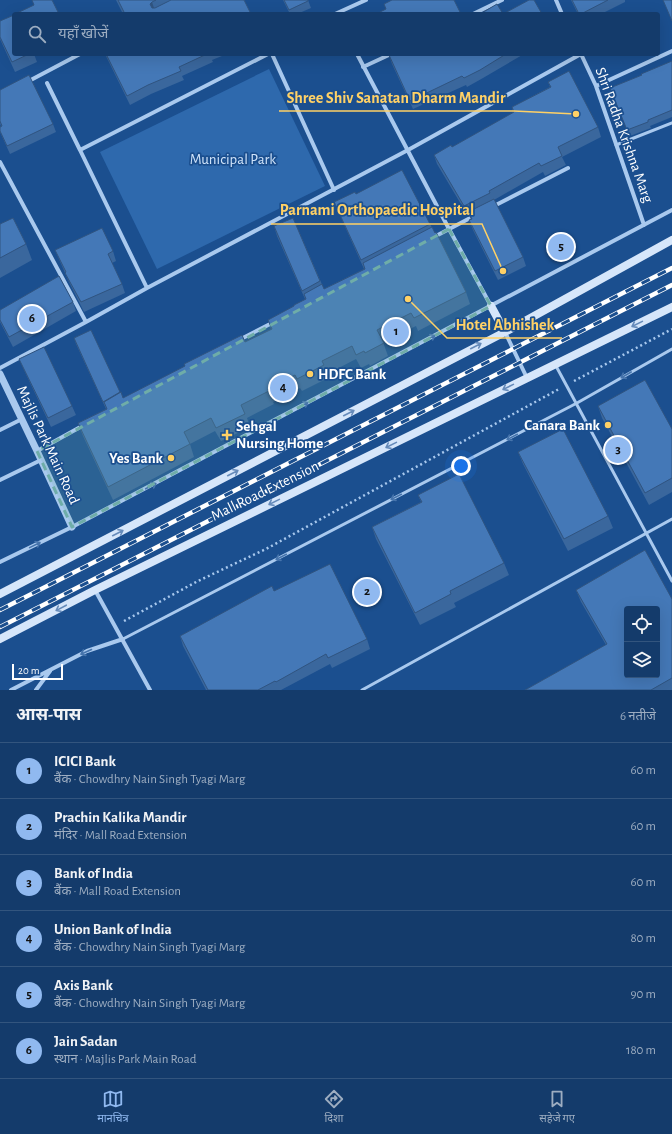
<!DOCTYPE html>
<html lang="hi">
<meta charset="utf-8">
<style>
:root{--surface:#143b6b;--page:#214673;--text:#f1f3f6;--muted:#9dadc1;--line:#33557e;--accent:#90b9f0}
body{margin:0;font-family:"Alegreya Sans","Noto Sans Devanagari",sans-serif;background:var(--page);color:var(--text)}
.controls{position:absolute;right:12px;bottom:12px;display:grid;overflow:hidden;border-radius:4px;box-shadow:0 4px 16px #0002}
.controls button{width:36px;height:36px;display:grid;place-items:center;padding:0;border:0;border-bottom:1px solid var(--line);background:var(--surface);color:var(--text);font:20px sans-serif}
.scale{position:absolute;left:12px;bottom:10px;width:51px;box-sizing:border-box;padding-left:4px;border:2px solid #fff;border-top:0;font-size:11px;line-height:14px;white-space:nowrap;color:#fff;-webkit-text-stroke:3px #1b4f8f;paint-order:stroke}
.you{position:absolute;left:461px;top:466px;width:14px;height:14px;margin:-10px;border:3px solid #fff;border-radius:50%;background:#1a73e8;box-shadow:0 0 0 6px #1a73e833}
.badge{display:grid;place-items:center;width:26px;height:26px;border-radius:50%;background:var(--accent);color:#111;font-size:13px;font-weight:700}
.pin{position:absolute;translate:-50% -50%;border:2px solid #fff;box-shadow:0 1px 4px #0006}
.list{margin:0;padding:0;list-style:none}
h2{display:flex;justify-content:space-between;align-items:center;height:52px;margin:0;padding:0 16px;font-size:17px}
h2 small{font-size:13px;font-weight:400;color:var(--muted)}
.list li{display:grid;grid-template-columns:26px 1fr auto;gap:12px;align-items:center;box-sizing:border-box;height:56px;padding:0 16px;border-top:1px solid var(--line)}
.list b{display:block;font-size:15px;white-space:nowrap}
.list p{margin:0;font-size:13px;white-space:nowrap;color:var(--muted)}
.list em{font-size:13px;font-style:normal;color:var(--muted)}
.icon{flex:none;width:22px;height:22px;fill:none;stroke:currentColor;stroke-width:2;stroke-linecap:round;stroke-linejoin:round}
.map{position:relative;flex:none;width:672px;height:690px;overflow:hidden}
.search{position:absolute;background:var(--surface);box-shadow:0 4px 16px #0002;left:12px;right:12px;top:12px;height:44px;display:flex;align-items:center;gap:10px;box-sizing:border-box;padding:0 14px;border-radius:4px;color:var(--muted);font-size:15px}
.sheet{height:388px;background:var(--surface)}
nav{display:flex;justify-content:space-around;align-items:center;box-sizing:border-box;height:56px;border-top:1px solid var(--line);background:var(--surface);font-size:11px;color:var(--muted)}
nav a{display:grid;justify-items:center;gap:2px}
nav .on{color:var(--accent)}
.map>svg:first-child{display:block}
.green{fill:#2e69ad}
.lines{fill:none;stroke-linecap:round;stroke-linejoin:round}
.path{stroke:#a9c9ee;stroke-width:2.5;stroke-dasharray:2 3;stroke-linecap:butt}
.service{stroke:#a9c9ee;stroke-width:3}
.minor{stroke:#a9c9ee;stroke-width:4}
.tertiary{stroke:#a9c9ee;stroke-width:7}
.secondary{stroke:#d6e6fa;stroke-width:8}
.rail-casing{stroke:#fff;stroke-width:4.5}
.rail{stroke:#1b4f8f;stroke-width:3;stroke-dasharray:9;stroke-linecap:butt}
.wall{fill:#3a679d}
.shaded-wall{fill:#305480}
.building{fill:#4478b7;stroke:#305480;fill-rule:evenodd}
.oneway{stroke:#668bba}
.oneway2{stroke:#4674ac}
.marked{fill:#6fada8;fill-opacity:0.2;stroke:#6fada8;stroke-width:3;stroke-dasharray:8 5;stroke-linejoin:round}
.poi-dot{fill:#ffd166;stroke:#1b4f8f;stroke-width:1.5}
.labels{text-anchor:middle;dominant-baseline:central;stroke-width:3.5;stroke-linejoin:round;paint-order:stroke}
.street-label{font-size:15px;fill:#fff;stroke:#1b4f8f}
.park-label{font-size:15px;fill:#cfe3fa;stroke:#1b4f8f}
.poi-label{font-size:15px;font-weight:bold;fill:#fff;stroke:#1b4f8f;text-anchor:start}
.leader{fill:none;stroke:#ffd166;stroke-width:1.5}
.callout-dot{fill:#ffd166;stroke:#1b4f8f;stroke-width:1.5}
.callout-label{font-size:16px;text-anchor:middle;font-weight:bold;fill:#ffd166;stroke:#1b4f8f;stroke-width:3.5;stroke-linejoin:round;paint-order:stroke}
</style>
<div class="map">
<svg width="672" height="690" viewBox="0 0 672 690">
<rect width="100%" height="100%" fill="#1b4f8f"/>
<path class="green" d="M269 69 325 186 157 269 100 152Z"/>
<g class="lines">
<path class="path" d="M574 381 672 329
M124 621 198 581 266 549 559 389"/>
<path class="service" d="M616 145 672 123
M556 366 672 581
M123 639 577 403 672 349
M362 690 672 519"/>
<path class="minor" d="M556 0 562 14
M335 14 366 0
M473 14 502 0
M272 54 334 190
M357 54 449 229 491 306
M581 54 596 86 644 225
M363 67 391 54
M27 82 80 54
M47 83 80 150
M596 86 672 51
M0 162 86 322
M492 207 568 168
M434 237 474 216
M147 288 80 150 268 54
M505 332 527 378
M239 340 274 322
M0 368 86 322 147 288 408 150 581 54
M0 430 22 419
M37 451 84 425
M0 480 41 460
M0 562 72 527 672 210
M95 590 150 690
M11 690 87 651 123 639
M36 690 50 671"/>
<path class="tertiary" d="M0 374 37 451 72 527"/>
<path class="secondary" d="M491 306 505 332
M0 594 505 332 672 240
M0 639 95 590 672 307"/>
<defs>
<path id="rail" d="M0 610 672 268
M0 627 672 285"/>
</defs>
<use href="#rail" class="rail-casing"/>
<use href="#rail" class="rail"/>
</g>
<path class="wall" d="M116 0H244L251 14H123Z
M283 0H308L311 8 297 14H290Z
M571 0H625V2L601 14H578Z
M0 21 14 54H34L37 62 15 72 0 39Z
M105 54H227L212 60 213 62 182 76 184 80 151 94 130 105Z
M392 54H524L483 78 467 87 466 85 413 109 392 64 389 55Z
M672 61V117L650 126 651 128 630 136 610 88 642 75Z
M548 82 598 127 601 137 562 157 566 165 545 176 543 172 494 200 523 257 526 266 498 280 473 230 469 220H471L469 215 468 216 437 164 434 155 452 147 513 113 512 107 550 87Z
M0 90 53 124 56 132 10 154 0 132V127L1 126 0 124Z
M356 194 430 224 466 292 470 304 418 331 416 326 383 342 388 356 370 366 369 364 361 368 356 359 327 374 328 378 302 391 300 388 273 402 274 404 247 418 250 427 221 441 215 431 190 444 194 457 113 500 83 436 78 423 106 409 76 344 74 338 120 393 123 398 245 342 271 329 268 320 294 306 305 299 277 236 274 226 293 218 324 289 364 269 338 211 334 202Z
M0 224 26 244 32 260 0 278Z
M55 250 113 251 116 261 112 263 122 284 125 293 84 312 69 282Z
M73 302 76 311 13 347 0 322V310Z
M19 359 72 406 76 415 51 427 23 368Z
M598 406 672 429V492L649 505 602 418Z
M518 452 608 516 613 528 568 551 523 464Z
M418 495 504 563 509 575 454 603 456 607 420 625 376 539 372 527 421 502Z
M576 590 672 599V690H525L606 645 581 602Z
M274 591 367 639 370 649 332 668 330 664 281 690H206L183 646 180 636Z"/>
<path class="shaded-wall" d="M152 2 155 11 154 13 150 4Z"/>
<path class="building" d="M32 0H52L59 14H15L34 5Z
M118 0H156L152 2 150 4 152 8H155L171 0H244L251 14H125Z
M284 0H308V1L289 10Z
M392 0H454L461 14H381L380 12 386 9 384 4Z
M529 0H534L542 14H480L497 4 503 14Z
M572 0H608L581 14H579Z
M663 0H672V21Z
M14 15V54H29L12 62 0 37V21Z
M106 54H207L179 67 181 71 148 85 127 96Z
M392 54H506L480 70 464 78 462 76 410 101 389 55Z
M672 61V110L648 120V122L627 130 610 88 642 75 641 74Z
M569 71 598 127 558 147 562 156 541 166 539 163 489 191 490 193 464 206 434 155 451 145 452 147 514 112 512 107 551 87 548 82Z
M29 75 53 124 7 146 0 131V127L2 126 0 121V90Z
M402 170 430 224 361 260 334 202 355 192 356 194Z
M494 199 523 257 495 271 469 220 472 219 468 212Z
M13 218 26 244 0 258V224Z
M293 218 320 281 302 291 274 226Z
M432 227 435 233 436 232 466 292 414 318 411 313 377 330 384 343 365 353 364 351 356 355 352 346 322 361 324 365 297 379 295 375 268 389 269 391 241 405 245 414 216 428 211 418 184 432 190 444 108 487 78 423 107 409 104 402 121 392 123 398 185 366 184 364 242 335 245 342 272 329 268 320 294 306V305L306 299 304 294 322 284 324 289 365 269 363 263Z
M102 228 113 251 108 254 122 284 81 302 65 273 66 272 55 250Z
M59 276 73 302 9 337 0 320V310Z
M91 330 120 392 103 402 74 338Z
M44 347 72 406 48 418 19 359Z
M645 380 672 429V478L645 493 598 406Z
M563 429 608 516 564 539 518 452Z
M459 474 504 563 450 591 451 594 415 613 372 527 422 502 418 495Z
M645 550 672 599V678L651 690H525L607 644 576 590ZM627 609H657V675H627Z
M330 564 367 639 328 658 326 654 276 682 275 681 258 690H208L180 636 272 586 274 591Z"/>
<defs><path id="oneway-shaft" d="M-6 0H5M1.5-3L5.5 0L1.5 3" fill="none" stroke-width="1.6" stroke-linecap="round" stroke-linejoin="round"/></defs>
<g class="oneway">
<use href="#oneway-shaft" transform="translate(637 324) rotate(154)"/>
<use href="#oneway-shaft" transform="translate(476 346) rotate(-27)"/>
<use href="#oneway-shaft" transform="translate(508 387) rotate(154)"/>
<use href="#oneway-shaft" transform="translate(349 413) rotate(-27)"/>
<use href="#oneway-shaft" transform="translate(391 445) rotate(154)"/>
<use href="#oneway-shaft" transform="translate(233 473) rotate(-27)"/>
<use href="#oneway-shaft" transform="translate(274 502) rotate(154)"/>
<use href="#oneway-shaft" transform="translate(118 533) rotate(-27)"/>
<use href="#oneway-shaft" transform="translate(61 608) rotate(152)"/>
</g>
<g class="oneway2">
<use href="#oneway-shaft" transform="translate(430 338) rotate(-28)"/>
<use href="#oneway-shaft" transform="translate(626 375) rotate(150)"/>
<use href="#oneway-shaft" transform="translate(303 405) rotate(-28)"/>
<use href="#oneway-shaft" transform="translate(512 437) rotate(153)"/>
<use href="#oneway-shaft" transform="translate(151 486) rotate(-28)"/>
<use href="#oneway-shaft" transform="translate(396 497) rotate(153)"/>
<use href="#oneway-shaft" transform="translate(35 545) rotate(-26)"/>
<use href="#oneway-shaft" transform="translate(281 557) rotate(153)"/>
<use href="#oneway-shaft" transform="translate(86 652) rotate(156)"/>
</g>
<path class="marked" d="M449 229 491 306 72 527 37 451Z"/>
<g class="poi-dot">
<circle cx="310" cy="374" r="4"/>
<circle cx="608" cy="425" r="4"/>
<path d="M225 429h4v4h4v4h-4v4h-4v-4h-4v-4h4z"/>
<circle cx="171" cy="458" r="4"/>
</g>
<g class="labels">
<g class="street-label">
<text transform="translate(624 135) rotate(70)">Shri Radha Krishna Marg</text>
<text transform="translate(48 445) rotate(65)">Majlis Park Main Road</text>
<text transform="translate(265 491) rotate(-26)">Mall Road Extension</text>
</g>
<g class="park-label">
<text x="233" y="159">Municipal Park</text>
</g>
<g class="poi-label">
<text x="318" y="374">HDFC Bank</text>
<text x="600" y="425" text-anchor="end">Canara Bank</text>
<text x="236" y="426">Sehgal<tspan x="236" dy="17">Nursing Home</tspan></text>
<text x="163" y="458" text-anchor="end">Yes Bank</text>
</g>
</g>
<path class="leader" d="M576 114L514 111H279M503 271L482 224H271M408 299L447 338H562"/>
<g class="callout-dot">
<circle cx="576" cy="114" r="4"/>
<circle cx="503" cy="271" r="4"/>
<circle cx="408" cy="299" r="4"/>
</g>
<g class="callout-label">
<text x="396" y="103">Shree Shiv Sanatan Dharm Mandir</text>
<text x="377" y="215">Parnami Orthopaedic Hospital</text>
<text x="505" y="330">Hotel Abhishek</text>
</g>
</svg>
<div class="controls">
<button><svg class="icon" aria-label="locate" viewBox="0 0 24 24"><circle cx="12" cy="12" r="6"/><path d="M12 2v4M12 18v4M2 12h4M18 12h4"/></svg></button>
<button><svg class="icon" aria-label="layers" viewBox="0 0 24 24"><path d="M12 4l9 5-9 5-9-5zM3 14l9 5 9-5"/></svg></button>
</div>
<div class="scale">20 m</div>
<div class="you"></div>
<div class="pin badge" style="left:396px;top:332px">1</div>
<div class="pin badge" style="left:367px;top:592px">2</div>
<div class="pin badge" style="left:618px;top:450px">3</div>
<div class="pin badge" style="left:283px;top:388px">4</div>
<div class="pin badge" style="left:561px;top:247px">5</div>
<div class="pin badge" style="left:32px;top:319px">6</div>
<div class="search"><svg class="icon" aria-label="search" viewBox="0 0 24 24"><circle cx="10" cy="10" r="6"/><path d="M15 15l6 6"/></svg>यहाँ खोजें</div>
</div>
<section class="sheet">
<h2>आस-पास<small>6 नतीजे</small></h2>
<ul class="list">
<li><span class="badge">1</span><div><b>ICICI Bank</b><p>बैंक · Chowdhry Nain Singh Tyagi Marg</p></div><em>60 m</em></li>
<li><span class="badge">2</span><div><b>Prachin Kalika Mandir</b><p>मंदिर · Mall Road Extension</p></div><em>60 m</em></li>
<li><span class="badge">3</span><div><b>Bank of India</b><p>बैंक · Mall Road Extension</p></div><em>60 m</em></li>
<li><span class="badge">4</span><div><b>Union Bank of India</b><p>बैंक · Chowdhry Nain Singh Tyagi Marg</p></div><em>80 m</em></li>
<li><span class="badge">5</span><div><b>Axis Bank</b><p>बैंक · Chowdhry Nain Singh Tyagi Marg</p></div><em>90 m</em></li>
<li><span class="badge">6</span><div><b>Jain Sadan</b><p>स्थान · Majlis Park Main Road</p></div><em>180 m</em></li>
</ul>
</section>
<nav>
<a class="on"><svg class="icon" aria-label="map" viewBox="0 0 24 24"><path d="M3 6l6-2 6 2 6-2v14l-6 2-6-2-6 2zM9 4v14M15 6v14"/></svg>मानचित्र</a>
<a><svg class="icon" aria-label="directions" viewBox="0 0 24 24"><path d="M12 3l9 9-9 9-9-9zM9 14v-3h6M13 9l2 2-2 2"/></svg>दिशा</a>
<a><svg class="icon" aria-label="saved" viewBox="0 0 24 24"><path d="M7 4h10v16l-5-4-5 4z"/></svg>सहेजे गए</a>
</nav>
